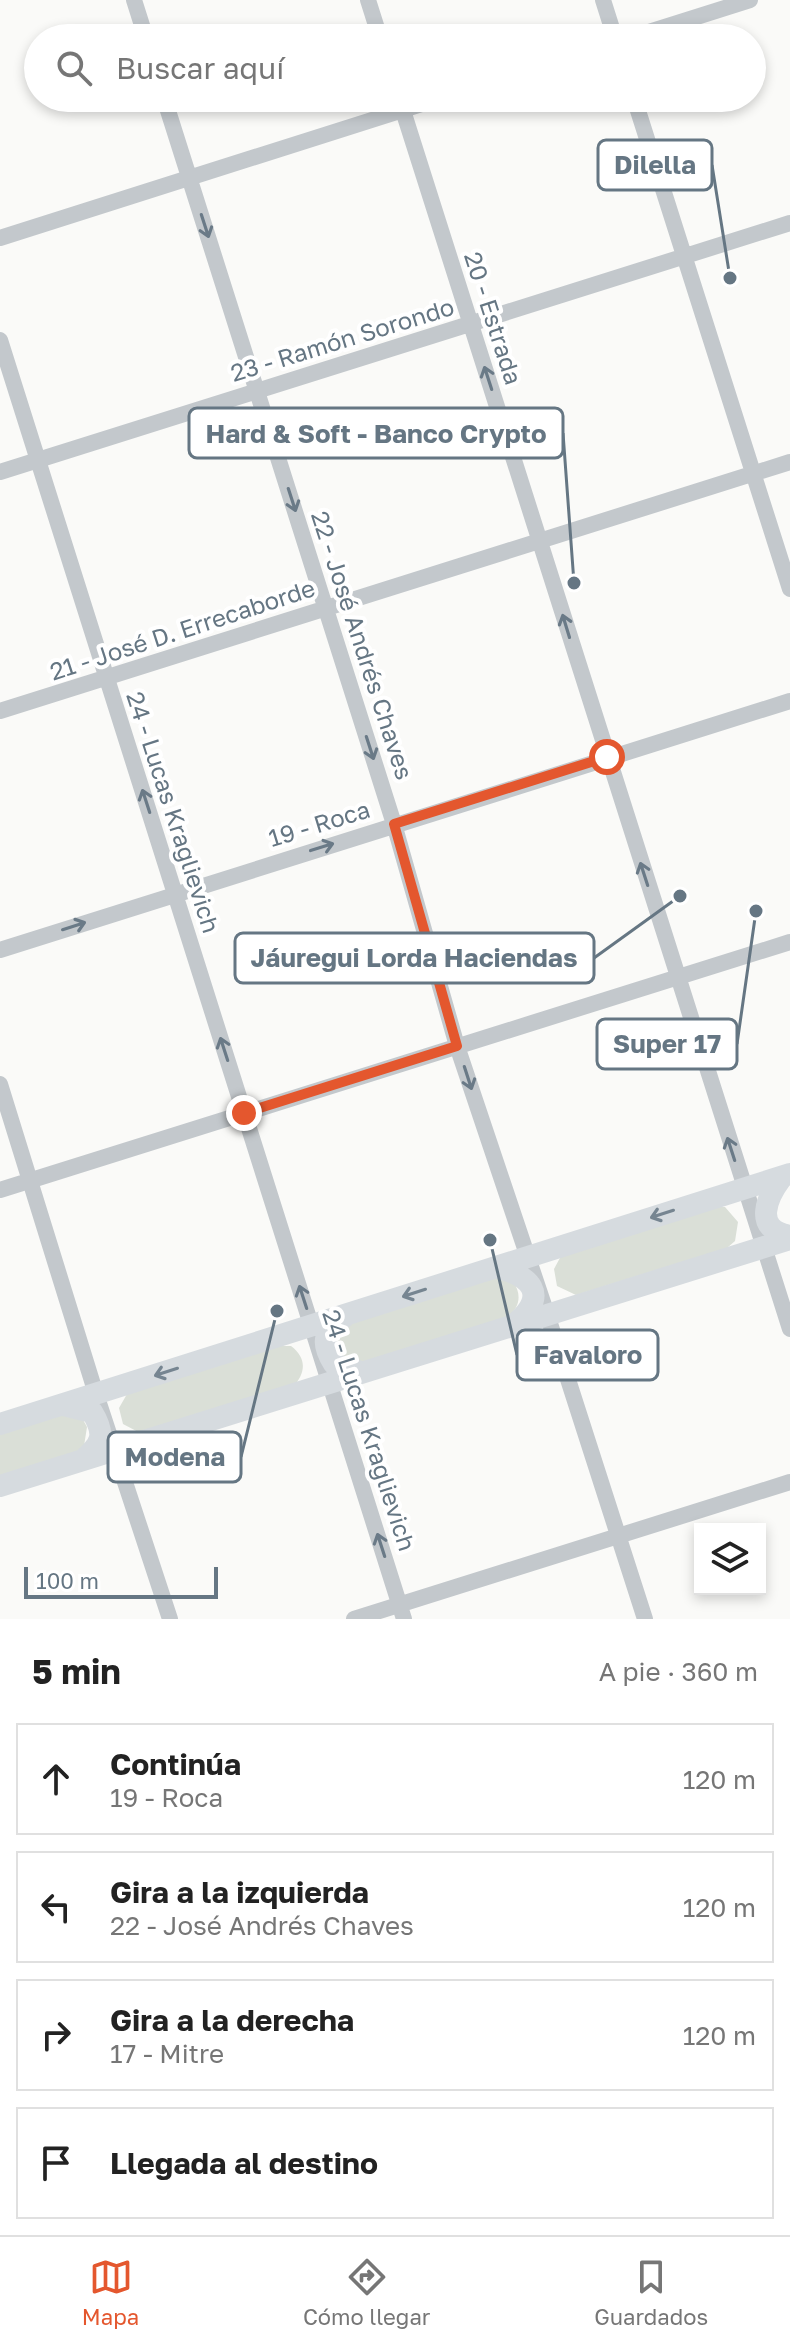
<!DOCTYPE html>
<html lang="es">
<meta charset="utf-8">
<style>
:root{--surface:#fff;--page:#f2f2f2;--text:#222;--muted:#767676;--line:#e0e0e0;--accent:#e4572e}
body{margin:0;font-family:"Golos Text",sans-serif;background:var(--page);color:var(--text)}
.controls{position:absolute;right:24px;bottom:24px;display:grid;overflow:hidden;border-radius:0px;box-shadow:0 4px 12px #0003}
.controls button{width:72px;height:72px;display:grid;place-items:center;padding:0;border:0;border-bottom:2px solid var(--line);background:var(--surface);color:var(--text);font:40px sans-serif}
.scale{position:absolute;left:24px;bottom:20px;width:194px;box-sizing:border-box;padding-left:8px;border:4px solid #657683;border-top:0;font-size:22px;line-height:28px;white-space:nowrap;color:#657683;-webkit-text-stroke:6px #fff;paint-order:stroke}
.stop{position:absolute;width:24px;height:24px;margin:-18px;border:6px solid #e4572e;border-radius:50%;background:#fff}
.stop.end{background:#e4572e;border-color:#fff;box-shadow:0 2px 8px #0008}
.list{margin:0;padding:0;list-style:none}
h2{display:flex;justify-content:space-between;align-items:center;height:104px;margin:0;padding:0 32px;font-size:34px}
h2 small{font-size:26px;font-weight:400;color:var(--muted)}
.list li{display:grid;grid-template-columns:52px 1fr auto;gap:24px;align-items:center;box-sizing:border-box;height:112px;margin:0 16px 16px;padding:0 16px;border:2px solid var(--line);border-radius:0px}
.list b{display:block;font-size:30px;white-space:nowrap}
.list p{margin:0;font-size:26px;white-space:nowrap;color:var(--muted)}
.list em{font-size:26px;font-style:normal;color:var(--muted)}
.icon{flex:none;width:44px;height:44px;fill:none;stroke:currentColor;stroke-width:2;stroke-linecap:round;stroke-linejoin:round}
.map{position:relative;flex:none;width:790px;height:1619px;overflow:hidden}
.search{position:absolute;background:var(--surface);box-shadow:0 4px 12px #0003;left:24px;right:24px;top:24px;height:88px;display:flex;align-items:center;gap:20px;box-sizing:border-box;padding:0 28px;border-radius:44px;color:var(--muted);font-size:30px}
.sheet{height:616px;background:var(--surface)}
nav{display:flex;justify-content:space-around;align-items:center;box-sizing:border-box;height:112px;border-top:2px solid var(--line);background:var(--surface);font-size:22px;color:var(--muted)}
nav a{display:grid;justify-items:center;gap:4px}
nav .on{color:var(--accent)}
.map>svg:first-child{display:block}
.green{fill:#dadfd7}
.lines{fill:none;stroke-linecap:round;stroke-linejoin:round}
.minor{stroke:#c3c8cc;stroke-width:16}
.major{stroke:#d6dbdf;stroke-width:22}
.oneway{stroke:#6a7a87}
.oneway2{stroke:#768591}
.route{stroke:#e4572e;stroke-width:10}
.labels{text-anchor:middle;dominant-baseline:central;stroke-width:8;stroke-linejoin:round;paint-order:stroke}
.street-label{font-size:24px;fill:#657683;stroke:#fff}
.leader{fill:none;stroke:#657683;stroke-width:3}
.callout-dot{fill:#657683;stroke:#fff;stroke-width:3}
.callout{fill:#fff;stroke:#657683;stroke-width:3}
.callout-label{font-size:26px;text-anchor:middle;font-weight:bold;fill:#657683}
</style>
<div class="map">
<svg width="790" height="1619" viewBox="0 0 790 1619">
<rect width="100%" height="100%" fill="#fafaf8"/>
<path class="green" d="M714 1207H725L738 1222 735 1241 727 1248 576 1295 557 1286 554 1269 561 1256Z
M495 1276 513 1281C522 1295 520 1306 508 1317L357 1364 339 1355 335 1338 343 1325Z
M279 1346H291C307 1358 306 1373 293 1387L142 1434 123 1424 119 1408 127 1394Z
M64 1413 82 1418 87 1427 84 1446 77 1453 0 1477V1433Z"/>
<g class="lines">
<path class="minor" d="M134 0 146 38
M368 0 380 38
M603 0 615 38
M630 38 750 0
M164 98 394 824 457 1046 547 1314 645 1619
M399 98 790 1329
M634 98 790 589
M0 238 441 98
M0 340 404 1619
M0 472 790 223
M0 711 790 462
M0 950 790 701
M0 1084 96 1394 170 1619
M0 1190 790 942
M354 1619 790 1482"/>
<path class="major" d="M782 1177C767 1197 752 1229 790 1236
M496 1267C531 1276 549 1294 516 1323
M345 1316C325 1333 319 1340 334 1364L361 1372
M64 1405 92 1412C106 1435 102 1443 83 1460
M0 1424 790 1174
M0 1486 790 1239"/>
</g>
<defs><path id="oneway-shaft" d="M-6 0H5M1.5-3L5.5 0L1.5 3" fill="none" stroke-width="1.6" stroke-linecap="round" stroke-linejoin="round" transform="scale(2)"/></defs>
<g class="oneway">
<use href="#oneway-shaft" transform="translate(205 226) rotate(72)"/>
<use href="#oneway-shaft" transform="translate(488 378) rotate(-108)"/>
<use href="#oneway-shaft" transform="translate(292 500) rotate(72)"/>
<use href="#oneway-shaft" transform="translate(566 626) rotate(-107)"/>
<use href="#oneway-shaft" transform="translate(370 748) rotate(72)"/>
<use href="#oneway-shaft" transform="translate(146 801) rotate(-108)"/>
<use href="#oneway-shaft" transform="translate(322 847) rotate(-17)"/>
<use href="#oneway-shaft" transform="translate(644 874) rotate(-108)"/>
<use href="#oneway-shaft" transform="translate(74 926) rotate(-18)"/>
<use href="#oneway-shaft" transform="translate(224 1049) rotate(-108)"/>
<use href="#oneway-shaft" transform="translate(468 1078) rotate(72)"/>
<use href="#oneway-shaft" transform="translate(731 1149) rotate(-108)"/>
<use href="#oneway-shaft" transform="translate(303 1297) rotate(-108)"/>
<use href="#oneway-shaft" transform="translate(381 1545) rotate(-108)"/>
</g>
<g class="oneway2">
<use href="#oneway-shaft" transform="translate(662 1214) rotate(162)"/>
<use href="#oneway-shaft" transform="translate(414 1293) rotate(162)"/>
<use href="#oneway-shaft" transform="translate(166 1372) rotate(162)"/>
</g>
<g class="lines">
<path class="route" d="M244 1113 457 1046 394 824 607 757"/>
</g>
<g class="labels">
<g class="street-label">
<text transform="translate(494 318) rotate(72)">20 - Estrada</text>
<text transform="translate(342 339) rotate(-17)">23 - Ramón Sorondo</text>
<text transform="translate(182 629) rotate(-18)">21 - José D. Errecaborde</text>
<text transform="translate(363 645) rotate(72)">22 - José Andrés Chaves</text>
<text transform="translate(174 812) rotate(72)">24 - Lucas Kraglievich</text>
<text transform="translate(319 823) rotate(-17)">19 - Roca</text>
<text transform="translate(370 1430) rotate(72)">24 - Lucas Kraglievich</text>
</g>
</g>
<path class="leader" d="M730 278L712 165M574 583L563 433M680 896L594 958M756 911L737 1044M490 1240L517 1355M277 1311L241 1457"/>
<g class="callout-dot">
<circle cx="730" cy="278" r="8"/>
<circle cx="574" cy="583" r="8"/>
<circle cx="680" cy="896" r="8"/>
<circle cx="756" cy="911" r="8"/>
<circle cx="490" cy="1240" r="8"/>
<circle cx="277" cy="1311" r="8"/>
</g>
<g class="callout">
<rect x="598" y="140" width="114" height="50" rx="8"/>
<rect x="189" y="408" width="374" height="50" rx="8"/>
<rect x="235" y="933" width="359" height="50" rx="8"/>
<rect x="597" y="1019" width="140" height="50" rx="8"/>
<rect x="517" y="1330" width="141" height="50" rx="8"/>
<rect x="108" y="1432" width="133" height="50" rx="8"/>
</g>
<g class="callout-label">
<text x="655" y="174">Dilella</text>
<text x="376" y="443">Hard &amp; Soft - Banco Crypto</text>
<text x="414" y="967">Jáuregui Lorda Haciendas</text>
<text x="667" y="1053">Super 17</text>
<text x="588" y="1364">Favaloro</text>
<text x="175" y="1466">Modena</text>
</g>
</svg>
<div class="controls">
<button><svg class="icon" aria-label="layers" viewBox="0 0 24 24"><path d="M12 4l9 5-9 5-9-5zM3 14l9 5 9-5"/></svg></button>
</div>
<div class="scale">100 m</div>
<div class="stop" style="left:607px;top:757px"></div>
<div class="stop end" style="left:244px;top:1113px"></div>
<div class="search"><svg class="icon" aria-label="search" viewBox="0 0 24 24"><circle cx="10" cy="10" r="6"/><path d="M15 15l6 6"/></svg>Buscar aquí</div>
</div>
<section class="sheet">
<h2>5 min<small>A pie · 360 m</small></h2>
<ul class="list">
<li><svg class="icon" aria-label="ahead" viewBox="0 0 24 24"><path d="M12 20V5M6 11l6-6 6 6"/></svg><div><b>Continúa</b><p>19 - Roca</p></div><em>120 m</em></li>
<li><svg class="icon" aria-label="left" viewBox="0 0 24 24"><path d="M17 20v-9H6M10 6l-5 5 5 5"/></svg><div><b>Gira a la izquierda</b><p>22 - José Andrés Chaves</p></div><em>120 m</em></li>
<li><svg class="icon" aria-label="right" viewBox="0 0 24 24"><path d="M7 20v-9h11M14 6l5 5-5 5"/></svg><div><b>Gira a la derecha</b><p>17 - Mitre</p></div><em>120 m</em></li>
<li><svg class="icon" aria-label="arrive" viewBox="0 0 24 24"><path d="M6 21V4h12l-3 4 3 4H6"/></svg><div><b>Llegada al destino</b></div></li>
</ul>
</section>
<nav>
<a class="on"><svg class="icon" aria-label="map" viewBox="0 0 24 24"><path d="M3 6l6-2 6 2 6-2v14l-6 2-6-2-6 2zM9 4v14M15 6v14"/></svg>Mapa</a>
<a><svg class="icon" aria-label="directions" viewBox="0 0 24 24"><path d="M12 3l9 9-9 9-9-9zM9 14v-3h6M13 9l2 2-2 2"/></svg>Cómo llegar</a>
<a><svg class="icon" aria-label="saved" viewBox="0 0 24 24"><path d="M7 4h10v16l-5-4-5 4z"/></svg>Guardados</a>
</nav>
